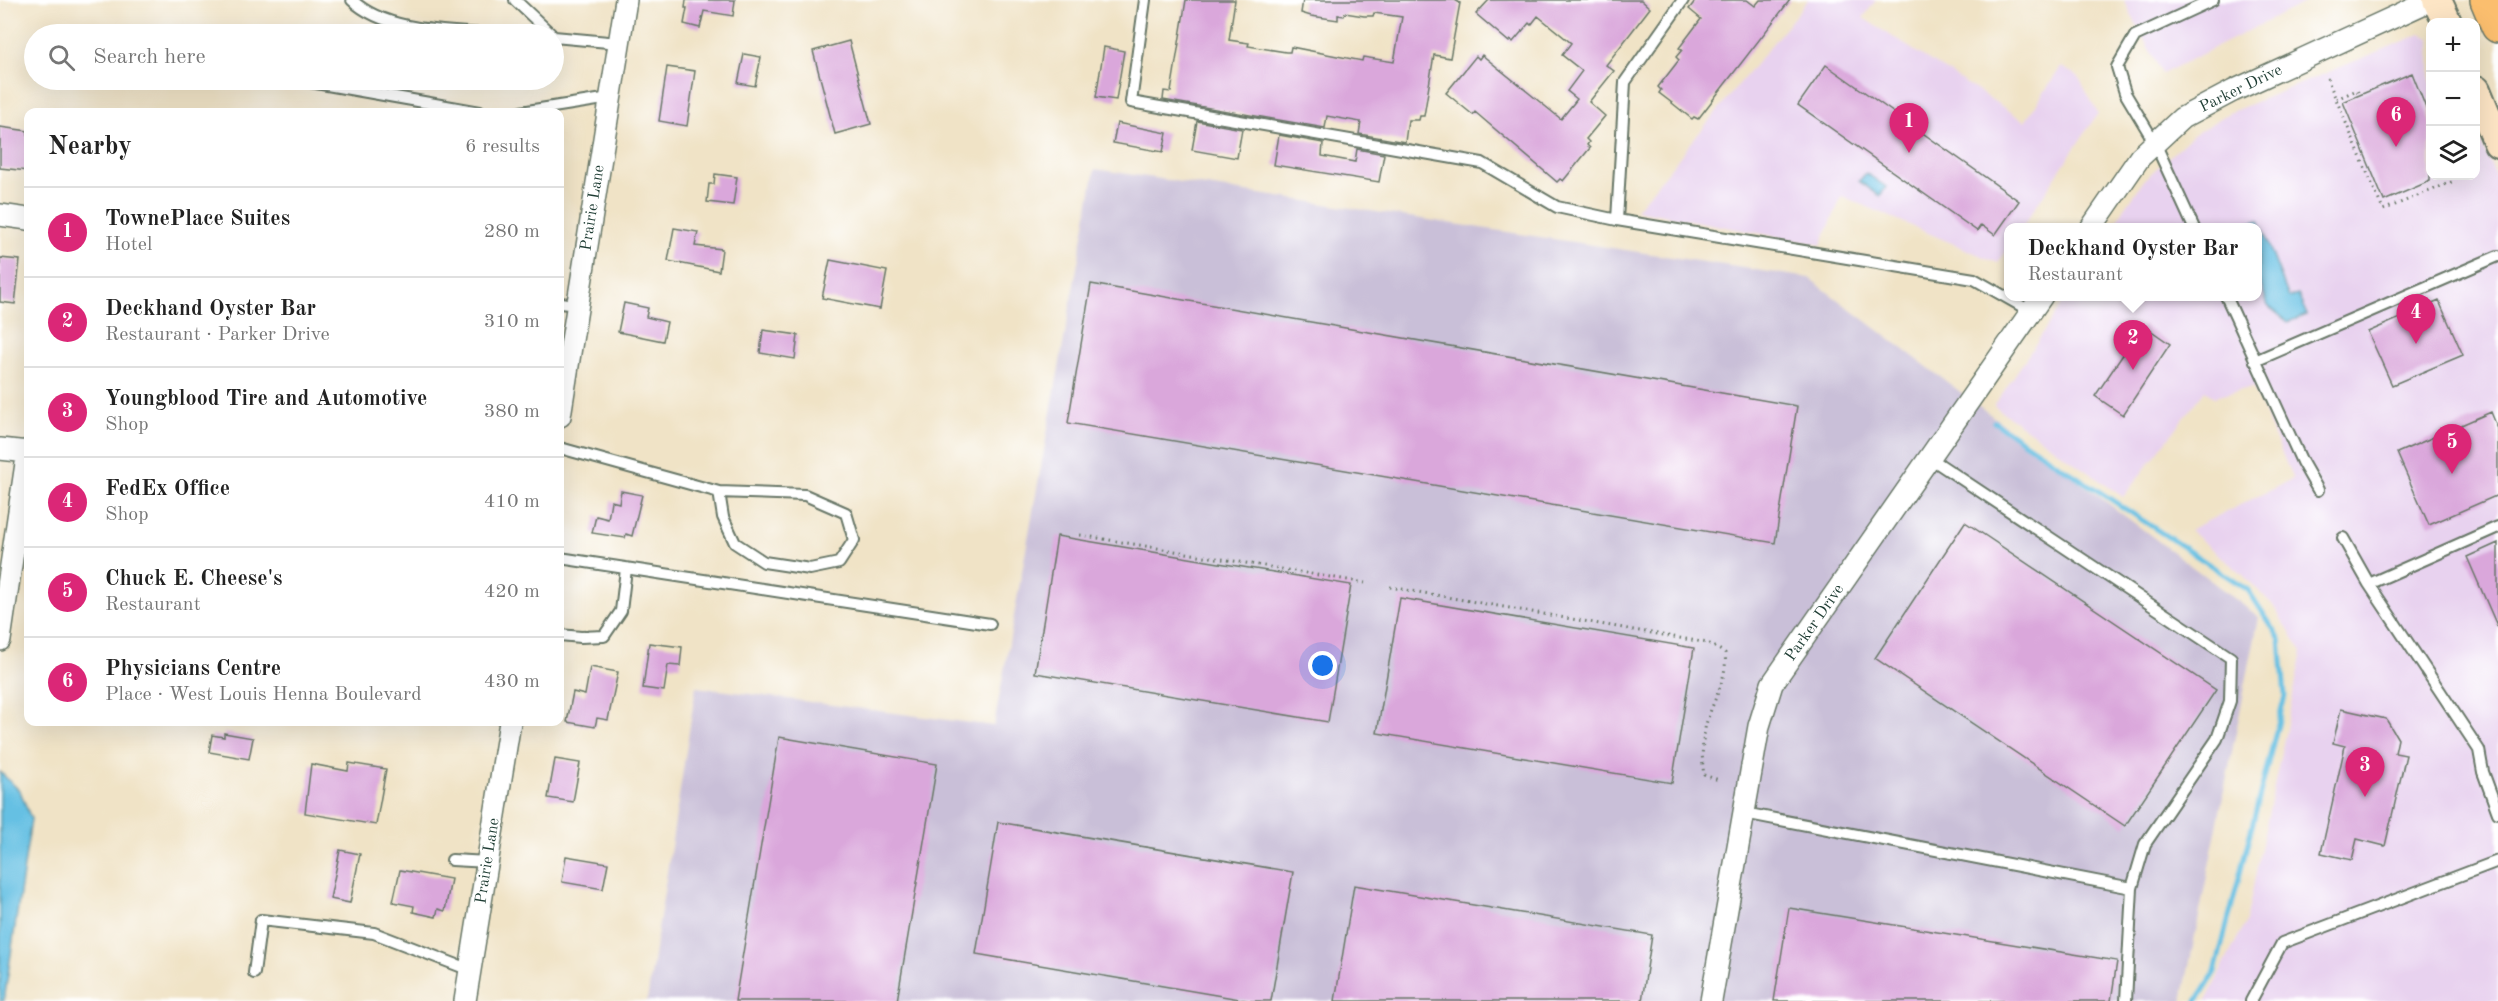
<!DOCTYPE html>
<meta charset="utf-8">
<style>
:root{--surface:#fff;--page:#f6f6f6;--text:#222;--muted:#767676;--line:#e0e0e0;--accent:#db2777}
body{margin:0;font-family:"Old Standard TT",serif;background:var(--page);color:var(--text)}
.controls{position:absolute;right:18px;top:18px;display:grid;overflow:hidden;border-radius:12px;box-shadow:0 6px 24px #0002}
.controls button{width:54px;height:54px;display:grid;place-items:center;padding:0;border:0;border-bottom:2px solid var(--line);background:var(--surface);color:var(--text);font:30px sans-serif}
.you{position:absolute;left:1323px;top:666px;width:21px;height:21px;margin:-15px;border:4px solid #fff;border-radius:50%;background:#1a73e8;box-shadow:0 0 0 9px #1a73e833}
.badge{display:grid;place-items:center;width:39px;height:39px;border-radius:50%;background:var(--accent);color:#fff;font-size:20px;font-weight:700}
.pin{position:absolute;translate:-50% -50px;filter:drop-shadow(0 2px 3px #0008)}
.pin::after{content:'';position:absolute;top:32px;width:21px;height:18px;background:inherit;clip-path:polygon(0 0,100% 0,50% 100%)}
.popup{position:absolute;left:2004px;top:223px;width:258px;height:78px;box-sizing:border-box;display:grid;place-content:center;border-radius:12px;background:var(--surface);filter:drop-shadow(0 2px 4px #0005);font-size:20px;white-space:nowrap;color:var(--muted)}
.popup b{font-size:22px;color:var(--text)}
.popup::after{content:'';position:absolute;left:50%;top:100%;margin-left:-12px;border:12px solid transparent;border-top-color:var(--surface)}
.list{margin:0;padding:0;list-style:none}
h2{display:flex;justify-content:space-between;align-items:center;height:78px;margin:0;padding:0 24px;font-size:26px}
h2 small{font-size:20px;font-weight:400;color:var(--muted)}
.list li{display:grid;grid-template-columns:39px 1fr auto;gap:18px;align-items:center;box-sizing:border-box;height:90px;padding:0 24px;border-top:2px solid var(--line)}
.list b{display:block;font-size:22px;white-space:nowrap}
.list p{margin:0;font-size:20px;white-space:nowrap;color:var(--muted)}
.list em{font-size:20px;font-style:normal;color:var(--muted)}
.icon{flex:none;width:33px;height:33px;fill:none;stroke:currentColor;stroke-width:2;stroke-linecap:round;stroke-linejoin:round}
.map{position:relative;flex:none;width:2498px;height:1001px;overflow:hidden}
.search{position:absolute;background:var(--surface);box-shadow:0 6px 24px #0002;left:24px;top:24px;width:540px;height:66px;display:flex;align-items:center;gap:15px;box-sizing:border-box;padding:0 21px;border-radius:33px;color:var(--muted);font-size:22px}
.panel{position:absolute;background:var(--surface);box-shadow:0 6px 24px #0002;left:24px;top:108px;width:540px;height:618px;border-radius:12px}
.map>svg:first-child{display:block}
.built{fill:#e8d2ef}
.industrial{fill:#c9bfd8}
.water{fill:#65c0e3;stroke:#427e8c;stroke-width:1.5}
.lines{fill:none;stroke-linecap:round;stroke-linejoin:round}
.stream{stroke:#65c0e3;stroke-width:5}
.building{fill:#daa7db}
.lane-casing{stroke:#687767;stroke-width:14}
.street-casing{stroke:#687767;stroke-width:24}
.secondary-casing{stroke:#687767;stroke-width:32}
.highway-casing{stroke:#687767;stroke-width:36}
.path{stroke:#687767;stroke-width:3;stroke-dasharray:1.5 4.5;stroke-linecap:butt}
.lane{stroke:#fff;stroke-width:10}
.street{stroke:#fff;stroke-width:21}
.secondary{stroke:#fde5c5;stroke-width:28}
.highway{stroke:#fbbe6e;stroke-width:33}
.labels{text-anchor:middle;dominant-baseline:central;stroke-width:4.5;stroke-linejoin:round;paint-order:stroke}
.street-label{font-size:16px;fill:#1f3d34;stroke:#fff}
</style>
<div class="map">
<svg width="2498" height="1001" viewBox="0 0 2498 1001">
<rect width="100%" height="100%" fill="#fff"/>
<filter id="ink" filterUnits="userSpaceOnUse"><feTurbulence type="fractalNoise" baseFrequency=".0167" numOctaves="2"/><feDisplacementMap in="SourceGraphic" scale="12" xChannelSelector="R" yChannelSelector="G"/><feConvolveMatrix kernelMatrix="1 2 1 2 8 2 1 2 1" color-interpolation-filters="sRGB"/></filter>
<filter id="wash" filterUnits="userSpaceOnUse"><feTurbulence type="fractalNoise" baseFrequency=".008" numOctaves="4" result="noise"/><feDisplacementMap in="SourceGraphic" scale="24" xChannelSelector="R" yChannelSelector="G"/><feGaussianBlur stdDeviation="1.35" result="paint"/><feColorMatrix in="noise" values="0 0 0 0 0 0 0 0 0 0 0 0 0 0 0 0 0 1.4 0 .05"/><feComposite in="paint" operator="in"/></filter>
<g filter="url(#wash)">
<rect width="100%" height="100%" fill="#f0e3c6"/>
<path class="built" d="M1808 0H1876L1863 18 2025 121 2061 67 2078 76 2098 113 2022 227 2008 228V248L1998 263 1842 196 1821 245 1636 210Z
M2124 0H2310L2162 74Z
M2421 34 2430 38V176H2476V130L2498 182V1001H2206L2246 921 2302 652 2272 604 2243 575 2189 530 2293 479 2253 387 2214 397 2205 391 2123 497 1994 406 2067 297 2258 296V228L2112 227 2145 179 2193 135 2229 113Z"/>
<path class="industrial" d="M1095 169 1809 278 2259 617 2182 1001H647L696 687 994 726Z"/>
<path class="water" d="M1866 173 1886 187 1880 196 1859 181Z
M2259 220 2289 298 2298 295 2307 315 2288 322 2268 306 2258 277V228L2238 227Z
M0 772 20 791 31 819 4 1001H0Z"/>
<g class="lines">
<path class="stream" d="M1994 422 2248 590 2280 639 2285 696 2215 972 2197 1001"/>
</g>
<g id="blocks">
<path class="building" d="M686 0H735L733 16 704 11 700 28 684 24 687 8H685Z
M1186 0H1235L1229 40 1249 43 1248 46 1286 52H1290L1291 47 1362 61 1363 57 1394 62 1402 17 1374 13 1373 16H1364L1345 13 1344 16 1338 15V20L1311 16 1301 13 1303 0H1455L1460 3 1450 58 1434 55 1424 116H1420L1419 120H1408L1405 142 1359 134 1361 122 1327 116 1325 128 1163 100 1164 91 1171 92Z
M1489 0H1641L1650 8 1606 65 1614 71 1589 102 1605 116 1586 139 1589 142 1587 145 1590 148 1563 181 1560 179 1557 182 1475 112 1473 115 1446 93 1476 56 1479 59 1482 55 1561 119 1577 99 1567 91 1582 71 1562 55 1571 43 1538 16 1531 25 1529 23 1513 42 1511 40 1509 42 1476 14Z
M1696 0H1747L1755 6 1760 0H1790L1698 119 1694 117 1692 119 1672 103 1659 93 1661 90 1658 87 1679 60 1676 57 1682 50 1679 48 1701 19 1689 9Z
M849 41 871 124 835 134 813 51Z
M1104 47 1124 51 1116 100 1096 97Z
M744 54 761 57 755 86 738 83Z
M1826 65 2019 201 1995 235 1981 225 1977 231 1798 105Z
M667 67 695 71 687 126 659 121Z
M2412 73 2430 118V181L2384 201 2343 102Z
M1197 121 1242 129 1237 158 1192 150Z
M1117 123 1167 133 1163 152 1113 143Z
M0 127 28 131V171L0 168Z
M1279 135 1323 143 1322 156 1355 162 1357 149 1384 154 1379 182 1274 165Z
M715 174 737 177 733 205 707 202 709 184H714Z
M674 228 698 232 695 246 722 249 719 271 668 261Z
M0 258 20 260 15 304 0 302Z
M830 260 887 271 880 309 822 298Z
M1091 284 1797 406 1775 543 1068 423Z
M2439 301 2463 355 2392 385 2368 332Z
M624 303 648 308 646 317 667 322 663 341 618 332Z
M2143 325 2170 344 2123 415 2095 396Z
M763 330 798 335 795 359 760 353Z
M2491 412 2498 429V495L2429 525 2397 453Z
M621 491 642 495 632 536 626 534 625 538 592 533 596 516 608 519 611 501 619 503Z
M1965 522 2216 690 2125 826 1875 658Z
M1057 536 1351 585 1328 722 1035 673Z
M2498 543V628L2467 557Z
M1400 598 1694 648 1672 783 1377 733Z
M649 643 682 647 680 666 668 665 664 691 643 688Z
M590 667 618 672 608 720 597 718 595 727 567 722 573 692 585 695Z
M2341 709 2386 719 2398 739 2395 753 2406 755 2385 846 2357 839 2352 860 2321 853 2345 746 2333 743Z
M224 733 253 738 249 759 209 752 212 735 224 737Z
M779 737 937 764 897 1001H735Z
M555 759 580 763 573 802 548 798Z
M349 763 386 769 376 825 305 813 311 764 348 771Z
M998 822 1293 872 1271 1001H1251L976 954Z
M340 850 360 854 350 903 330 899Z
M566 856 608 863 603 889 562 882Z
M400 870 451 879 445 911 438 909 436 917 413 912 414 906 393 902Z
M1354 885 1652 935 1642 1001H1335Z
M1789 908 2117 961 2111 1001H1774Z"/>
</g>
</g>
<g filter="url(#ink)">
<use href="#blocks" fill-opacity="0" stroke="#687767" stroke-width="1.5"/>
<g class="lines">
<defs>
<path id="lane" d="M352 0C383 30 442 31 483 34
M515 0 551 34
M1145 0 1131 102 1482 163 1557 207 1617 220 1974 279 2032 312
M554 37 619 43
M299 80 480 112
M521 112 610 98
M1617 220 1625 82 1683 0
M2194 228 2155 143 2125 93 2117 67 2135 36 2213 0
M2226 296 2302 462 2318 490
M560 303 577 305
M2255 361 2498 256
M560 448 719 492 805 495 846 513 854 540 839 563 810 569 764 562 735 543 723 517 719 492
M1930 458 2231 658 2230 701 2217 739 2145 844 2132 888 2126 1001
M2343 538 2369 584 2479 750 2483 772 2498 813
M560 558 990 624
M2369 584 2498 527
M560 635 581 637 604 636 621 611 626 569
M1744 813 2132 888
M452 860 488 862
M254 973 261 920 374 933 470 970
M2251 1001 2282 943 2498 861"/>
<path id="street" d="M0 215 28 219
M2091 228 2140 157 2182 118 2233 91 2431 0
M560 416 626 0
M0 449 28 452
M0 640 28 450
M465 1001 510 722
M1711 1001 1759 726 1772 684 2042 296"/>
<path id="secondary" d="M2437 0 2447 22
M2476 90 2498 143"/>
<path id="highway" d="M2487 0 2498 26"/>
</defs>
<use href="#lane" class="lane-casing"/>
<use href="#street" class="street-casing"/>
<use href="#secondary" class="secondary-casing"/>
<use href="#highway" class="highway-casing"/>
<path class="path" d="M2327 78 2383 210 2454 181
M2336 99 2357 90 2359 95
M1080 535 1365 583
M1390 587 1708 643 1725 653C1728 676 1715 697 1708 718 1702 735 1701 756 1704 775L1719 780"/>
<use href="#lane" class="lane"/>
<use href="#street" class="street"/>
<use href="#secondary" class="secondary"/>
<use href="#highway" class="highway"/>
</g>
</g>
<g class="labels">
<g class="street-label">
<text transform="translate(2241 89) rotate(-26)">Parker Drive</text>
<text transform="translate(593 208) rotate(-81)">Prairie Lane</text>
<text transform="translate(1815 623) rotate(-55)">Parker Drive</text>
<text transform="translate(488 861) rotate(-81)">Prairie Lane</text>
</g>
</g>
</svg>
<div class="controls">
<button>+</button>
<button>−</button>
<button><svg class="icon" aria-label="layers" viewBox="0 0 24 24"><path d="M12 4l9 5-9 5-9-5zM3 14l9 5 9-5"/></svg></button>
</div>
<div class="you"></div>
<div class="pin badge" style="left:1909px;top:153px">1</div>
<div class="pin badge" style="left:2133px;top:370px">2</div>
<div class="popup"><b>Deckhand Oyster Bar</b>Restaurant</div>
<div class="pin badge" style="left:2365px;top:797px">3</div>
<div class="pin badge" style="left:2416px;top:344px">4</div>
<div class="pin badge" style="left:2452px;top:474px">5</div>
<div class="pin badge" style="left:2396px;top:147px">6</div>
<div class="search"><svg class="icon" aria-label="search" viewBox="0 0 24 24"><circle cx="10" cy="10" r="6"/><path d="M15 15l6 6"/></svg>Search here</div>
<section class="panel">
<h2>Nearby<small>6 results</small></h2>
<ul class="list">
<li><span class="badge">1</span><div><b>TownePlace Suites</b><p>Hotel</p></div><em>280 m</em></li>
<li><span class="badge">2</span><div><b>Deckhand Oyster Bar</b><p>Restaurant · Parker Drive</p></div><em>310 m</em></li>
<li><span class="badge">3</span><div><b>Youngblood Tire and Automotive</b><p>Shop</p></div><em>380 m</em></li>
<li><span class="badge">4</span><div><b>FedEx Office</b><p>Shop</p></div><em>410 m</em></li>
<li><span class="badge">5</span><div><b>Chuck E. Cheese's</b><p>Restaurant</p></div><em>420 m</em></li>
<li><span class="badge">6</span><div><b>Physicians Centre</b><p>Place · West Louis Henna Boulevard</p></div><em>430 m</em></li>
</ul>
</section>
</div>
